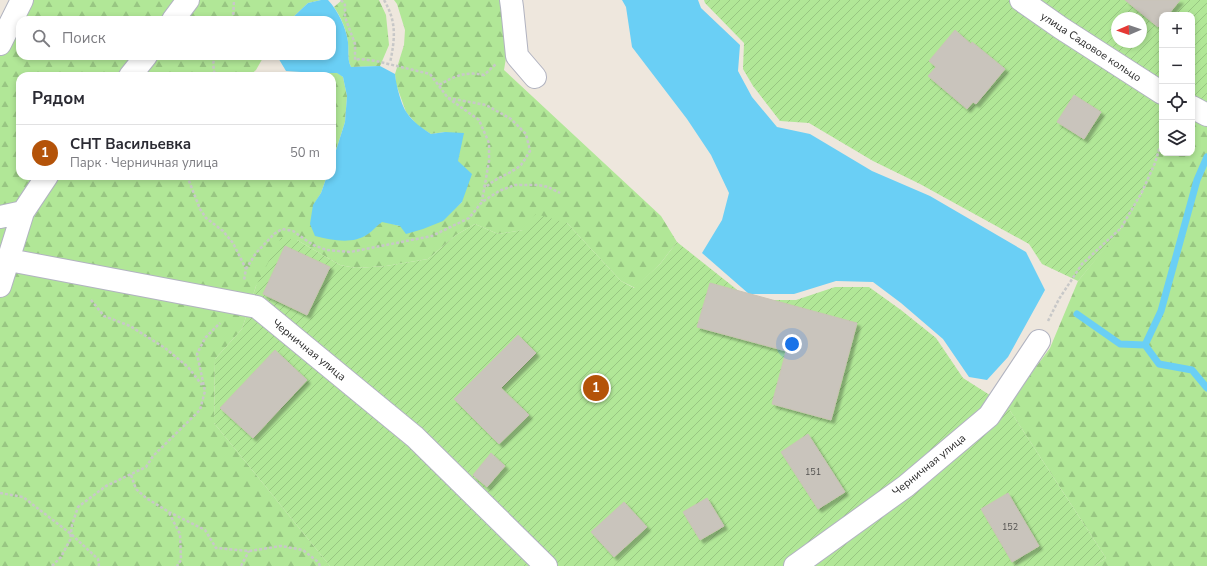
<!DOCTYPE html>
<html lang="ru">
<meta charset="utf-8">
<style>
:root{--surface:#fff;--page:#f2f2f3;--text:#2b2b33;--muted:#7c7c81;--line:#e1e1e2;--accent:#b45309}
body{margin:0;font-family:"Nunito Sans",sans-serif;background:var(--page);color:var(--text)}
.controls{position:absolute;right:12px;top:12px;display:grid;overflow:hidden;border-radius:8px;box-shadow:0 2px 6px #0003}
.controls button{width:36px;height:36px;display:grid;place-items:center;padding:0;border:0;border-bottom:1px solid var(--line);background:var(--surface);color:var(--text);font:20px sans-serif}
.compass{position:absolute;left:1111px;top:12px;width:36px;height:36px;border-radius:50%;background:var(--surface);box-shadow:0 2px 6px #0003;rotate:268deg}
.you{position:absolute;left:792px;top:344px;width:14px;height:14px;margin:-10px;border:3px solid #fff;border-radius:50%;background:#1a73e8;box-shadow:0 0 0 6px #1a73e833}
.badge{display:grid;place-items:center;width:26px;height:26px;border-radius:50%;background:var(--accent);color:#fff;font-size:13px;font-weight:700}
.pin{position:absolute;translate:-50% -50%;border:2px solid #fff;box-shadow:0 1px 4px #0006}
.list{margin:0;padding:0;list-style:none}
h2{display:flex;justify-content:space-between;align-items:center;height:52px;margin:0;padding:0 16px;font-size:17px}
h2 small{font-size:13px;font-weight:400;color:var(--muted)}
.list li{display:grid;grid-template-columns:26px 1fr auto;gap:12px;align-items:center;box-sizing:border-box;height:56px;padding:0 16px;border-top:1px solid var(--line)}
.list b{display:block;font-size:15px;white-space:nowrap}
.list p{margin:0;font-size:13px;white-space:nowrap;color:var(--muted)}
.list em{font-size:13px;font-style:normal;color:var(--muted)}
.icon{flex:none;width:22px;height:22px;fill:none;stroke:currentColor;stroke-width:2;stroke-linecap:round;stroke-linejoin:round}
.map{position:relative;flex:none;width:1207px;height:566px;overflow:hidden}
.search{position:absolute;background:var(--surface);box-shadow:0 2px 6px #0003;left:16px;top:16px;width:320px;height:44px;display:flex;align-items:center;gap:10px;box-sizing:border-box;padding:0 14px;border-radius:12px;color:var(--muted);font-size:15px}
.panel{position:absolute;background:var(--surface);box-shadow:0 2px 6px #0003;left:16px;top:72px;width:320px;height:108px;border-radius:12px}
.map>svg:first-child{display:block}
.forest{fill:url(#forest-firs)}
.garden{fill:url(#garden-furrows);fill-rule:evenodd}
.water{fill:#6acff5}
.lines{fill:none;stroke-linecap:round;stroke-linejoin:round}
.stream{stroke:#6acff5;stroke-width:7}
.building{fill:#c9c4bc;stroke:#cac3b6;filter:url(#shadow)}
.street-casing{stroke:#b1b3c0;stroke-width:24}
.path{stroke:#c8c8c8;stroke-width:2.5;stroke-dasharray:3 2;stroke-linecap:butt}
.street{stroke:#fff;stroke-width:22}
.labels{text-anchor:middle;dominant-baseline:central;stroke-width:3;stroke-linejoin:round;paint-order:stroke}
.number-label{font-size:9px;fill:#52514f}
.street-label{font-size:11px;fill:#2b2b2b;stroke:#fff}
</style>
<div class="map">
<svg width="1207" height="566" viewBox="0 0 1207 566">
<defs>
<pattern id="forest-firs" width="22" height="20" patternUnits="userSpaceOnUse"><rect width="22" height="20" fill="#b1e797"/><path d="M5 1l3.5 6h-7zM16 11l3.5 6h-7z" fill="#98c682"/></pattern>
<pattern id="garden-furrows" width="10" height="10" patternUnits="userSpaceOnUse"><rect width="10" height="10" fill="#b1e797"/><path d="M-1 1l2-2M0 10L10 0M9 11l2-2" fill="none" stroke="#98c682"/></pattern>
<filter id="shadow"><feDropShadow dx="3.5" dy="3.5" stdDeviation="1" flood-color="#0004"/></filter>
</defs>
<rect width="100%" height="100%" fill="#eee7dd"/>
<path class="forest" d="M25 0H321L308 3 290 20H20V56H264L256 70 249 76H20V176H327L321 193 313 206 367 234 382 221 400 226 453 210 462 202 458 161 445 132 431 134 418 126 406 112 396 84 395 74 404 45 405 30 397 4 394 0H501L511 27 504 70 661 216 677 242 660 264 635 288 621 281 567 223 498 234 475 224 456 235 428 259 386 266 356 268 340 265 297 240 256 286 242 329 215 359 214 423 330 566H0V44Z
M342 0H379L386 15 389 45 380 66 351 67C347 59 349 52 348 43 347 31 341 17 334 7Z
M306 73H338L343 77 347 96 345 122 332 163V76H305Z
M1192 108 1207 117V566H1094L1106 558 1007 406 1050 348 1078 281 1121 228 1142 193 1162 140V153H1192Z"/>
<path class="garden" d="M704 0H1207V117L1192 108V15H1162V140C1152 171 1140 202 1120 229 1107 247 1092 264 1078 281L1042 264 1029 244 920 184 873 161 809 123 780 121 753 86 743 69 744 43 705 3ZM1117 18H1141V42H1117Z
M536 214 567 223 621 281 634 288 660 264 677 242 750 300H796L835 287H869L901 310 936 338 963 378 1007 406 1106 558 1094 566H330L214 423 215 359 242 329 256 286 281 238 297 240 340 265 356 268 386 266 428 259 456 235 475 224 498 234 523 230Z"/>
<path class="water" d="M321 0H328C338 11 346 27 348 42 349 52 347 59 351 67L380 66 395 74C396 84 401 105 407 113 413 122 422 128 431 134L445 132 464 133 458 161 472 174 462 202 443 221 423 229 406 234 400 226 382 222C377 225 373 231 368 234 352 245 332 240 315 236L310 224 313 205 321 193 327 176H332V163L345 122 347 96 343 77 337 73H316L286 71 277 56H332V20H290L308 3Z
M622 0H698L701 8 740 45 738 71 752 97 777 127 810 134 872 171 930 196 1026 252 1045 290 1008 357 987 380 969 377 943 339 901 303 873 282 836 281 794 294H749L702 253 722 220 729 193 711 155 687 119 632 47 626 7Z"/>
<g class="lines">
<path class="stream" d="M1077 314 1120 344 1145 345
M1145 345 1161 311 1197 180 1207 157
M1145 345 1159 364 1192 370 1207 388"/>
</g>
<path class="building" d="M1125 0H1180L1168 15H1162V22L1158 27Z
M955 30 971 44 972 42 1005 69 976 104 973 102 967 109 928 76 936 67 929 61Z
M1074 95 1101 112 1084 139 1057 122Z
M285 246 330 267 307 315 263 294Z
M710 283 857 323 831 420 772 404 786 351 697 327Z
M518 335 536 353 501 388 529 415 499 444 454 399Z
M275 350 307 380 253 438 220 408Z
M808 434 845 492 818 509 781 452Z
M491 453 505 466 487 487 473 475Z
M1008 493 1039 546 1012 562 981 509Z
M707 498 724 526 700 540 683 512Z
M624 502 647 527 614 557 591 532Z"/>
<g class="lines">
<defs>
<path id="street" d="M511 0 512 7 517 56 535 77
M1021 0 1061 28 1162 93
M173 20 188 0
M0 44 22 0
M130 76 146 56
M1192 107 1207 115
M0 217 23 212
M9 260 257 307 415 437 546 566
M0 286 23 212 47 176
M795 566 906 486 989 416 1039 341"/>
</defs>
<use href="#street" class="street-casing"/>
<path class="path" d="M341 0 345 5V17L355 44V60L360 59 376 61 430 74 448 98 479 120 489 143V161L482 201
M384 0C397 22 395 39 390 63
M233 20 234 0
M215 56 213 64 215 76
M439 85C455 76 465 71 484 75L496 64
M448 98 486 105 511 119 526 134 530 151C527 156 524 161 521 165 509 175 496 177 485 188
M187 176 200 209 206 218 223 231 233 243 246 269 244 280
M246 269 256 253 274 234 282 229 293 231 313 245 327 250 350 252 432 236 469 218 482 202 499 191 515 185H538L548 187 560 193
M91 300 104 316 130 326 165 348 188 367 202 385
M1048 321 1059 299 1082 264 1121 228 1142 192 1155 163 1162 140
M131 475 136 489 146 498 169 512 205 530 216 548 249 551 281 546 303 550 318 562 320 566
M0 493 23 497 71 534 98 559 99 566
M169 513 180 534 181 560 177 566
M52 566 61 557 70 540 72 525 78 507 106 486 146 467 153 456 200 410 205 391 197 354 205 338 220 323
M241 566 249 551"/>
<use href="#street" class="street"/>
</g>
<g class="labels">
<g class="number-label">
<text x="813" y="472">151</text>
<text x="1010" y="527">152</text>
</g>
<g class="street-label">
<text transform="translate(1091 47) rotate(33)">улица Садовое кольцо</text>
<text transform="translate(309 350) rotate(39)">Черничная улица</text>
<text transform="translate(929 465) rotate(-39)">Черничная улица</text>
</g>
</g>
</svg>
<div class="controls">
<button>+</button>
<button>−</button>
<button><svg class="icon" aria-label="locate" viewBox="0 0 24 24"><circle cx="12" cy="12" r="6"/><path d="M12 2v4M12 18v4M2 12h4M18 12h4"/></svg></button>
<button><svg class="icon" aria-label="layers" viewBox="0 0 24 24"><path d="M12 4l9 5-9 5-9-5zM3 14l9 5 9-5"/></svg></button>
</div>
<svg class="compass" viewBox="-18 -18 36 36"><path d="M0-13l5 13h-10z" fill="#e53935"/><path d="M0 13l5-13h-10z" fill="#7c7c81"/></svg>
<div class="you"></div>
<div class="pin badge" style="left:596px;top:388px">1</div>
<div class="search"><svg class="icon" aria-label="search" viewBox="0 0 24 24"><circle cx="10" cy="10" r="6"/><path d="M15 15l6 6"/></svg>Поиск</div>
<section class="panel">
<h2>Рядом<small></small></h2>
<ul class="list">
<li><span class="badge">1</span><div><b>СНТ Васильевка</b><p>Парк · Черничная улица</p></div><em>50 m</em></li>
</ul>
</section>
</div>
